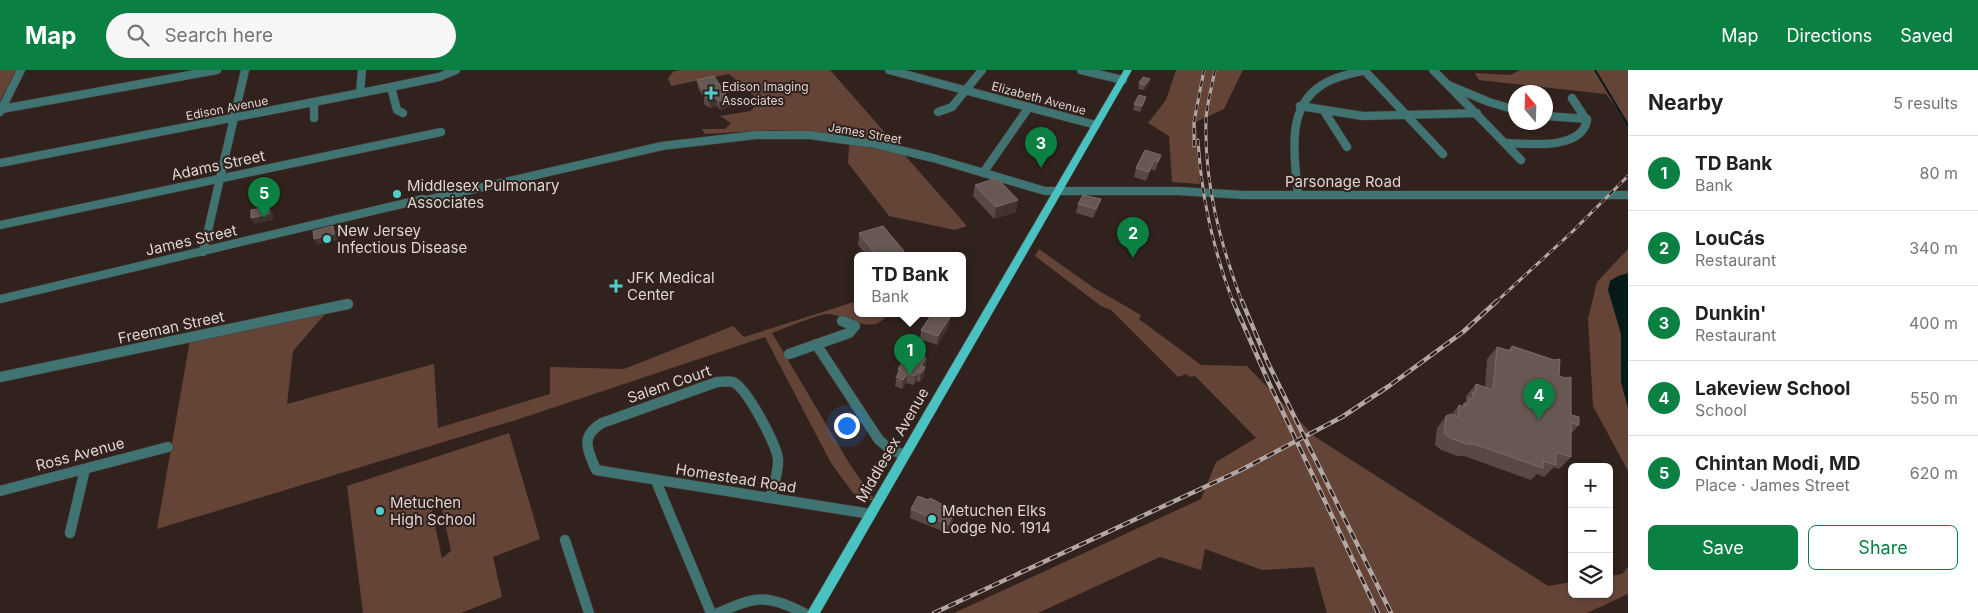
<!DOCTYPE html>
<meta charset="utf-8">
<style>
:root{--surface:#fff;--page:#f6f6f6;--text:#202124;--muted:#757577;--line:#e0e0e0;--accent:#0b8043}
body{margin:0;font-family:Inter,sans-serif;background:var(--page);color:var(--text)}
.controls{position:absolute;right:15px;bottom:15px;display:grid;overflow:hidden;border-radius:8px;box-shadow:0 1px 4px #0004}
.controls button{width:45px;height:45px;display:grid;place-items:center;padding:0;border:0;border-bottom:1px solid var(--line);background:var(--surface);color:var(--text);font:25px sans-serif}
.compass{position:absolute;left:1508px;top:15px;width:45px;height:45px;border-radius:50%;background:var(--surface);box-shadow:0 1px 4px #0004;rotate:341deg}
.you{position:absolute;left:846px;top:355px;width:18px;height:18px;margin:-12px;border:4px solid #fff;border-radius:50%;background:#1a73e8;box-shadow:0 0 0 8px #1a73e833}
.badge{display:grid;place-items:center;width:32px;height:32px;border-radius:50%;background:var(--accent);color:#fff;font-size:16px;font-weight:700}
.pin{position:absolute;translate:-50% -41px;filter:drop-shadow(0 1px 2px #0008)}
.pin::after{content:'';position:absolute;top:26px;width:18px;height:15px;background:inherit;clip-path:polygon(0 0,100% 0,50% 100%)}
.popup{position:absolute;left:854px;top:182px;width:112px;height:65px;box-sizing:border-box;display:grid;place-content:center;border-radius:8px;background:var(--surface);filter:drop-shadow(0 1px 4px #0005);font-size:16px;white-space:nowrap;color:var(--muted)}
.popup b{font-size:19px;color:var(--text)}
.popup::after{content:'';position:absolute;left:50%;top:100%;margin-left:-10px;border:10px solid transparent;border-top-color:var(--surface)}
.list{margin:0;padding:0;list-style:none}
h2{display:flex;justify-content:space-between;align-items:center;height:65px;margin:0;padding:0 20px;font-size:21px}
h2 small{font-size:16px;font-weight:400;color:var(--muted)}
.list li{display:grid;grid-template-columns:32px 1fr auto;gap:15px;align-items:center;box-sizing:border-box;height:75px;padding:0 20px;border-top:1px solid var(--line)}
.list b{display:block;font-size:19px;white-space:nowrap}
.list p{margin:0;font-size:16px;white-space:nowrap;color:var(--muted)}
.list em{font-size:16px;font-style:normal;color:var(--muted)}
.actions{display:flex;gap:10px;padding:15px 20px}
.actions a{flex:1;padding:11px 0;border:1px solid var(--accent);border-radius:8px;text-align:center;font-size:18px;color:var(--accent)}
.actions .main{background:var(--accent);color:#fff}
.icon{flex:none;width:28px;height:28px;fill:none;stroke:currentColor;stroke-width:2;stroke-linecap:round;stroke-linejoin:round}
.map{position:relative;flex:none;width:1628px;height:543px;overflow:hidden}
header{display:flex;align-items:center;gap:30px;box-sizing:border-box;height:70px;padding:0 25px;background:var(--accent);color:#fff}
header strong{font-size:24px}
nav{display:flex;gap:28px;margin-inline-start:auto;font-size:18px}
.search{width:350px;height:45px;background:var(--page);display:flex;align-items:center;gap:12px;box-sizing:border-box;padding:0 18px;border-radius:28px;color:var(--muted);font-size:19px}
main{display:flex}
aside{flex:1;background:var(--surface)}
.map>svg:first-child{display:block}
.green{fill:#654438;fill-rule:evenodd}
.water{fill:#061a1a}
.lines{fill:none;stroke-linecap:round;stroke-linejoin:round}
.stream{stroke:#061a1a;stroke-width:2}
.minor-far1-casing{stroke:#4d3e3a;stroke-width:9}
.minor-casing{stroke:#4d3e3a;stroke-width:11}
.major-casing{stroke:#4d3e3a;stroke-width:1}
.minor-far1{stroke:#3f7473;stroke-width:8}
.minor{stroke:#3f7473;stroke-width:10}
.major{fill:#49c3c2;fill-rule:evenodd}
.rail-far1-casing{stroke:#b3a7a4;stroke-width:3}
.rail-casing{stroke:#b3a7a4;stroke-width:4.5}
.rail-far1{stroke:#31221d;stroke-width:2;stroke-dasharray:6;stroke-linecap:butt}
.rail{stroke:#31221d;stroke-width:2.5;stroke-dasharray:8;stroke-linecap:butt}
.wall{fill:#594944}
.shaded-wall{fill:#43332e}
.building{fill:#675853;stroke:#7a6c67}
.poi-dot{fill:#52cdcc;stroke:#31221d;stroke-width:2}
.labels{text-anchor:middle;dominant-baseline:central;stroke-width:4;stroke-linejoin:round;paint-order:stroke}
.far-poi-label{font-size:12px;fill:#dfd4d1;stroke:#31221d;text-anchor:start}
.far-street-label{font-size:12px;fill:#dfd4d1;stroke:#31221d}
.street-label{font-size:15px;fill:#dfd4d1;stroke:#31221d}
.poi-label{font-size:15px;fill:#dfd4d1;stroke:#31221d;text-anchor:start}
</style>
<header>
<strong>Map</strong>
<div class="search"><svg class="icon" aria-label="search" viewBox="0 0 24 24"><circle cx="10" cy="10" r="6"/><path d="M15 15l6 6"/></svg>Search here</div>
<nav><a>Map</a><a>Directions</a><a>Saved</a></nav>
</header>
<main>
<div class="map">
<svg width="1628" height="543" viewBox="0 0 1628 543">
<rect width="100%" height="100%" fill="#31221d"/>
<path class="green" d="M0 0H16L0 31Z
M682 0H830L967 156 955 160 889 146 848 93 850 65 774 60 705 64 702 59H725L731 53 720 46 751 41 759 30 729 4 671 16 668 8 674 1Z
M1176 0H1243L1224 39 1196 52 1200 114 1172 112 1169 66 1148 53 1166 30Z
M1520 0H1628V53L1606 24 1479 10 1475 3 1510 5Z
M1039 179 1094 218 1141 245 1139 249 1201 295 1247 296 1314 366 1548 516 1572 512V524H1609V506L1622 504 1628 497V524L1587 543H1327L1314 497 1262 500 1205 479 1201 500 1160 487 1038 543H954L1201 429 1216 392 1256 368 1195 306 1190 307 1186 304 1178 307 1111 240 1101 236 1035 186Z
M1628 179V401L1593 336 1588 249 1597 212Z
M857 231 858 244H888C871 268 849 244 827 244 819 244 783 259 772 263L849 393 877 433 853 423 831 393 765 267 516 350 157 459 190 270 326 243 293 281 287 334 434 294 438 358 550 324V297L624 299 733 256 744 267Z
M509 363 540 469 493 487 502 527 461 543H363L347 416ZM440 429 451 481 442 488 432 441Z"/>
<path class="water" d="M1628 203V338L1621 312V264L1608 220 1610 211 1618 206Z"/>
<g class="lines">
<path class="stream" d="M1595 0 1628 55"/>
<defs>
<path id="minor-far1" d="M889 0 1096 55
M1081 0 1123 10
M1364 0 1443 84
M1433 0 1448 15 1489 32 1516 40
M1448 15 1521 90
M391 17 397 40 403 43
M360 23 362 0
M314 32V48
M1300 36 1363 46 1477 43
M2 39 217 0
M1324 41 1347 77
M0 42 21 0
M938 42 952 37 982 0
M1546 46 1587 49
M1507 73C1530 74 1580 80 1587 51L1572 28
M0 93 391 17 439 7 456 0
M983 103 1029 37
M1298 125C1295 89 1285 41 1319 17 1332 7 1350 4 1366 0
M418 132 662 76 756 65H809L875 74 933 88 1045 121H1178L1244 125H1628
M0 155 441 62
M203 182 245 0
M0 229 423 129"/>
<path id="minor" d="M816 274 879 370 891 380 905 385
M789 284 849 263 855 256 842 251
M0 307 348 234
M717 312C722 312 729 311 733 312 747 318 776 374 778 389 779 402 773 416 770 428L596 400C588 380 579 367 602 353Z
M656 411 711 543
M0 421 168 377
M770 428 871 444
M70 463 85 399
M565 470 589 543
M718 543C757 526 765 524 804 543"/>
<path id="major" d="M1124 0H1132L820 543H807Z"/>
</defs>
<use href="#minor-far1" class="minor-far1-casing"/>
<use href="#minor" class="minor-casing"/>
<use href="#major" class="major-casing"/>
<use href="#minor-far1" class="minor-far1"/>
<use href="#minor" class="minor"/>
<use href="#major" class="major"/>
<defs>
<path id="rail-far1" d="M1215 0C1212 16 1207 33 1206 49 1204 113 1220 173 1242 232
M1198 70C1201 127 1213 179 1233 232
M1194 76V52L1204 0
M1496 232 1572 162 1628 106"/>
<path id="rail" d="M1233 231 1269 313 1378 543
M1242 231 1268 293 1391 543
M934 543 1239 401 1342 347 1389 316 1463 262 1497 231"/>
</defs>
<use href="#rail-far1" class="rail-far1-casing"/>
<use href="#rail" class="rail-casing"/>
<use href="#rail-far1" class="rail-far1"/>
<use href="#rail" class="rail"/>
</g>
<path class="wall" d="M1150 9 1148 15 1144 20 1138 19 1139 13Z
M697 10 730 37 720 40 717 36 710 38 704 34V28L698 18Z
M1144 33 1140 42 1133 40 1134 34Z
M1161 85 1155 101 1151 99 1146 111 1134 107 1136 98Z
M975 115 1016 142 994 149 973 126Z
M1101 129 1098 138 1093 148 1076 143 1078 134Z
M859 163 904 186H867L858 175Z
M950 247 949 256 937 275 920 269 921 260Z
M1512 276 1559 306 1571 345 1579 355 1571 364V387L1559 399 1554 397 1544 407 1537 404 1531 410 1464 386H1457L1441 380 1435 375 1437 358 1446 346 1452 344 1459 335 1462 336 1466 331V326L1476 314 1485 317 1487 289 1497 277 1508 280Z
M926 288 924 306 920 312 916 311 914 315 906 313 902 319 895 316 898 299Z
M911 439 955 441 953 450 947 463 910 448Z"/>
<path class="shaded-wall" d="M1150 9 1148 15 1144 20 1145 15Z
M1146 27 1144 33 1140 42 1142 36Z
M716 28 717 36 710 38 709 29Z
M729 29 730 37 720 40 719 31Z
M1154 90 1151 99 1146 111 1149 102Z
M1101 129 1098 138 1093 148 1096 139Z
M1018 130 1016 142 994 149 996 137Z
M269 137 273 143V150L254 154 251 148Z
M333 156 336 162 337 170 317 175 314 169Z
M904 181V186H897Z
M950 247 949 256 937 275 938 266Z
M926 288 924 306 920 312 921 296Z
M918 302 916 311 914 315 915 306Z
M907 304 906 313 902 319 903 310Z
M955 441 953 450 947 463 948 455Z"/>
<path class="building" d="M714 6 729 29 719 31 716 28 709 29 703 25V20L697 10Z
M1143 7 1150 9 1145 15 1139 13Z
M1139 25 1146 27 1142 36 1134 34Z
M1145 80 1161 85 1158 92 1154 90 1149 102 1136 98Z
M997 108 1018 130 996 137 975 115Z
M1083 125 1101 129 1096 139 1078 134Z
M269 137V144L251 148V140Z
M333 156 334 164 314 169 313 161Z
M883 156 904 181 901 185 897 186H877L859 163Z
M932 244H941L950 247 938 266 921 260Z
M1512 276 1554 290 1560 289 1559 306 1565 308 1571 307V345L1579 347V355L1571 353V387L1556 382V395L1543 391V398L1474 374H1467L1450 368 1444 363 1446 346 1451 344 1458 347 1459 335 1464 337V333L1468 335 1469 328 1472 329 1473 322 1475 323 1476 314 1493 320 1497 277 1511 281Z
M908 283 926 288 921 296 925 297 921 303 918 302 915 306 907 304 903 310 896 307 901 300 898 299Z
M918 426 928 430 930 428 955 441 948 455 911 439Z"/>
<g class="poi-dot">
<path d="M708.5 15.5h5v5h5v5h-5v5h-5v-5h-5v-5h5z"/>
<circle cx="397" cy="124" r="5"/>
<circle cx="327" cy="169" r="5"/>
<path d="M613.5 208.5h5v5h5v5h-5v5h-5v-5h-5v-5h5z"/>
<circle cx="380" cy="441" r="5"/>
<circle cx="932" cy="449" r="5"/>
</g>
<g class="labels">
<g class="far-poi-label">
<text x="722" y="16">Edison Imaging<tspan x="722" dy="14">Associates</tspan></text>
</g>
<g class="far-street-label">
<text transform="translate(1039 28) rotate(15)">Elizabeth Avenue</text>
<text transform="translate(227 38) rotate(-11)">Edison Avenue</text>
<text transform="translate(865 63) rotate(10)">James Street</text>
</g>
<g class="street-label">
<text transform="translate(218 95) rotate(-12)">Adams Street</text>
<text x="1343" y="111">Parsonage Road</text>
<text transform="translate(191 170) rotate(-13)">James Street</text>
<text transform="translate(171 257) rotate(-12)">Freeman Street</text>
<text transform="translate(669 314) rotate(-19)">Salem Court</text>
<text transform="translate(892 375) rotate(-60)">Middlesex Avenue</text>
<text transform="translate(80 384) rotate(-15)">Ross Avenue</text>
<text transform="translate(736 408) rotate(9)">Homestead Road</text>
</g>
<g class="poi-label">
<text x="407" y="115">Middlesex Pulmonary<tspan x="407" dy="17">Associates</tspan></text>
<text x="337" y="160">New Jersey<tspan x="337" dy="17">Infectious Disease</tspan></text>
<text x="627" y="207">JFK Medical<tspan x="627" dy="17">Center</tspan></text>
<text x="390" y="432">Metuchen<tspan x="390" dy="17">High School</tspan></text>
<text x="942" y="440">Metuchen Elks<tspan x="942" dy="17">Lodge No. 1914</tspan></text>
</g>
</g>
</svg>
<div class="controls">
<button>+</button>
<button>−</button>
<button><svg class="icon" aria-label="layers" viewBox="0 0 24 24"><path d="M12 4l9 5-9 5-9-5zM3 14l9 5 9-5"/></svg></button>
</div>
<svg class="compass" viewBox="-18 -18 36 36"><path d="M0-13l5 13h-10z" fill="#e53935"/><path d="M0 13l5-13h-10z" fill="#757577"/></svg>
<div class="you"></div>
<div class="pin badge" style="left:910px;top:305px">1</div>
<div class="popup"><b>TD Bank</b>Bank</div>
<div class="pin badge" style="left:1133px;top:188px">2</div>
<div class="pin badge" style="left:1041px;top:98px">3</div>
<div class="pin badge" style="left:1539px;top:350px">4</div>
<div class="pin badge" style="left:264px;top:148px">5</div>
</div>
<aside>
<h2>Nearby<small>5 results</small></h2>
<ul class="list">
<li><span class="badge">1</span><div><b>TD Bank</b><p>Bank</p></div><em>80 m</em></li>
<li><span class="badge">2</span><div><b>LouCás</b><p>Restaurant</p></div><em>340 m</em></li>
<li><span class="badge">3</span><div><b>Dunkin'</b><p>Restaurant</p></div><em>400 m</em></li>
<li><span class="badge">4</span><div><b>Lakeview School</b><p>School</p></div><em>550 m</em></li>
<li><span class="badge">5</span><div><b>Chintan Modi, MD</b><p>Place · James Street</p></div><em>620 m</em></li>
</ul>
<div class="actions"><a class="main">Save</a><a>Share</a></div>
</aside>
</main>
